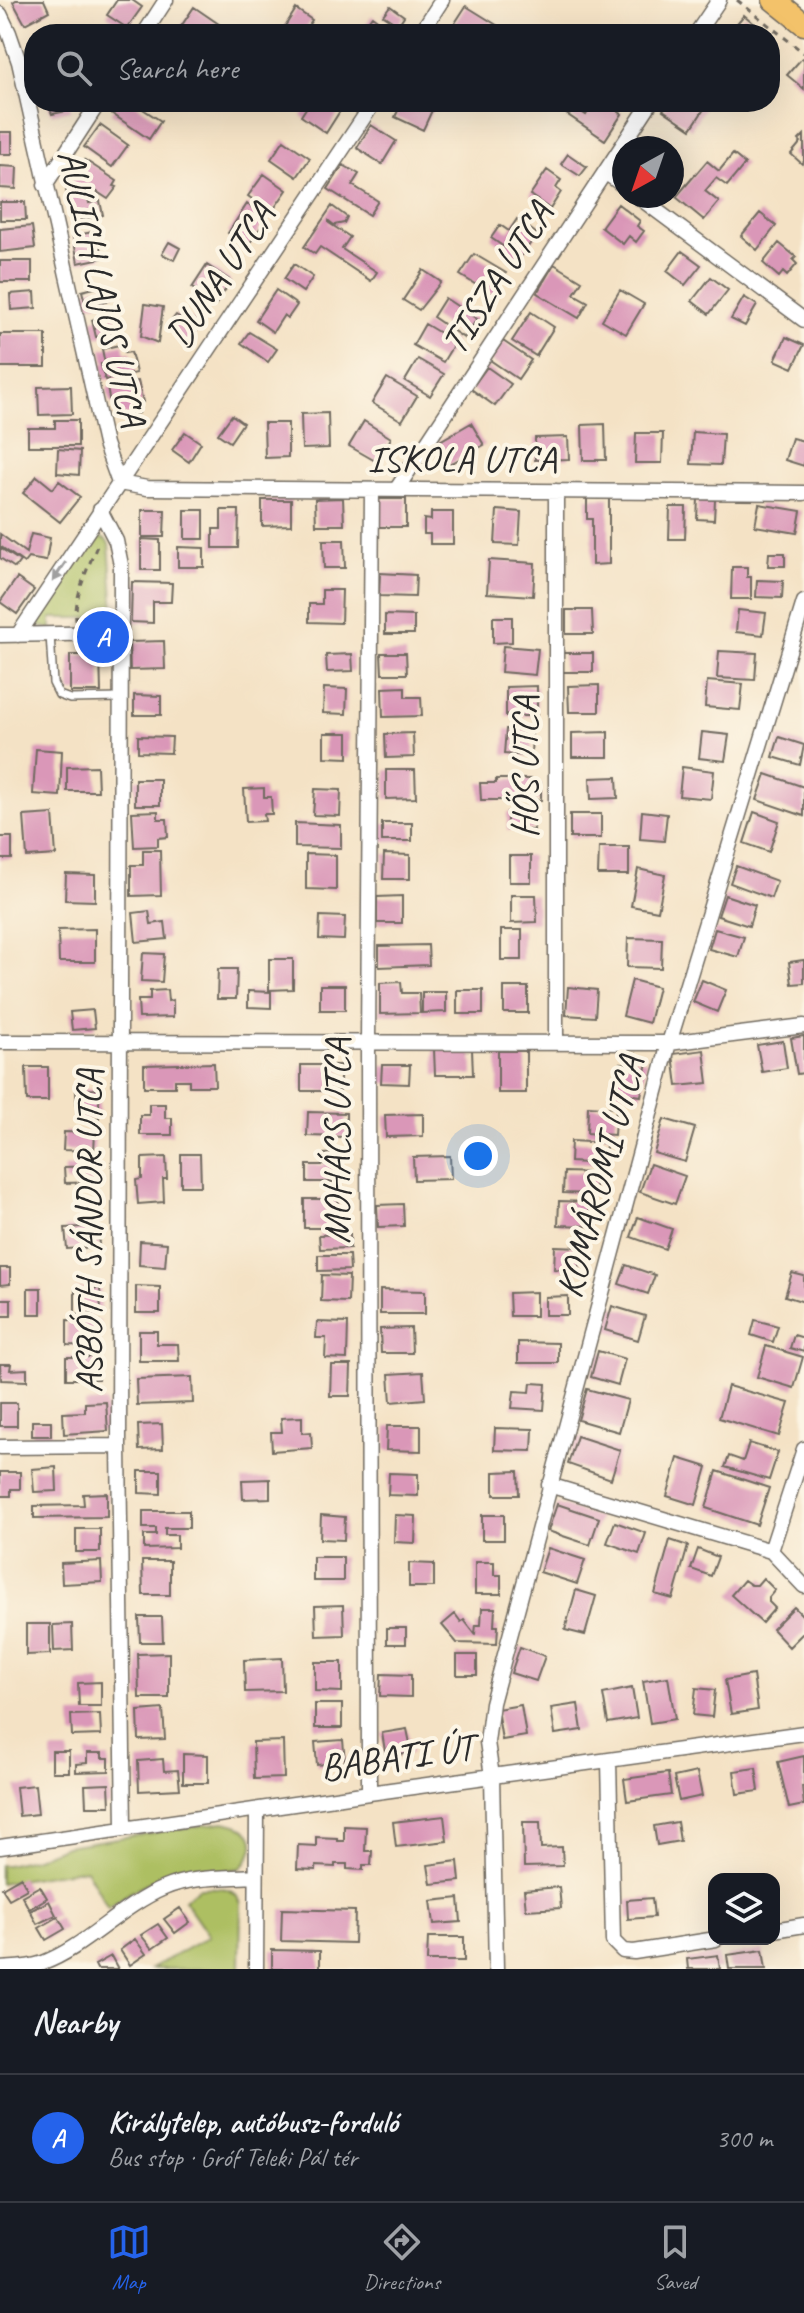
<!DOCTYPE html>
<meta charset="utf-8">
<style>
:root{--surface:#171b24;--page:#242831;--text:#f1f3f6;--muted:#9ea1a6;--line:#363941;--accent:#2563eb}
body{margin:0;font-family:Caveat,sans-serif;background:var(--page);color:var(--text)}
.controls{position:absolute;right:24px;bottom:24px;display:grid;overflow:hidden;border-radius:16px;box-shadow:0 8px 32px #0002}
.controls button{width:72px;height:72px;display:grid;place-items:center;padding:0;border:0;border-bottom:2px solid var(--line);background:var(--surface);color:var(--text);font:40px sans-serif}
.compass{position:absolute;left:612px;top:136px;width:72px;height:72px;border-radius:50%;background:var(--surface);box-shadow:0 8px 32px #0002;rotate:220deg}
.you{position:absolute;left:478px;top:1156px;width:28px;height:28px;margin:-20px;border:6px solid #fff;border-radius:50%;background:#1a73e8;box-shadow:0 0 0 12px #1a73e833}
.badge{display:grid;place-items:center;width:52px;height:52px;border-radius:50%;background:var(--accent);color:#fff;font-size:26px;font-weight:700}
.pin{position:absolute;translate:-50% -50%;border:4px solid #fff;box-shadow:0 2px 8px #0006}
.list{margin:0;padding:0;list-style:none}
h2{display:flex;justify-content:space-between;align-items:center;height:104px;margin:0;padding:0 32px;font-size:34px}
h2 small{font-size:26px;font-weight:400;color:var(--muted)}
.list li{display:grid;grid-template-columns:52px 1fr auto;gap:24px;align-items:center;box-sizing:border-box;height:128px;padding:0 32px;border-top:2px solid var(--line)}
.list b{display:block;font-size:30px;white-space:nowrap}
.list p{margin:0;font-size:26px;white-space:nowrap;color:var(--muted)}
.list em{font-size:26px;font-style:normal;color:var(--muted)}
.icon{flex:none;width:44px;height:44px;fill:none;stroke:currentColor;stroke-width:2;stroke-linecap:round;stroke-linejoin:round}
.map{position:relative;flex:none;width:804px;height:1969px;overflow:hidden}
.search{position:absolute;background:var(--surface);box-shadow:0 8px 32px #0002;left:24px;right:24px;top:24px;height:88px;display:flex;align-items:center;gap:20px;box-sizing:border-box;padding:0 28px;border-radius:32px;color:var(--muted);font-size:30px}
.sheet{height:232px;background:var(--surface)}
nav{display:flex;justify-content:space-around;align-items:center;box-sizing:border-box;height:112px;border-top:2px solid var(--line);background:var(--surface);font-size:22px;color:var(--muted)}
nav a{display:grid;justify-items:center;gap:4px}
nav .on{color:var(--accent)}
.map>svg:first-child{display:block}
.green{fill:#adbf62;stroke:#6c7546;stroke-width:2}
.building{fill:#da97b8}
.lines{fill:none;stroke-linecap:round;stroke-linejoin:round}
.service-casing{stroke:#716b61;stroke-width:10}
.minor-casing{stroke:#716b61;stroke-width:17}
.primary-casing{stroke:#716b61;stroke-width:25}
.path{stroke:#716b61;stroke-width:3;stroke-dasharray:6 6;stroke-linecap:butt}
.service{stroke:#fff;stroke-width:7}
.minor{stroke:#fff;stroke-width:14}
.primary{stroke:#f3c26a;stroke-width:22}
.oneway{fill:#a0a0a0}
.labels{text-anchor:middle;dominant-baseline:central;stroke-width:8;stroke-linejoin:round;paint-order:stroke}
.street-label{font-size:38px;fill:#2b2b2b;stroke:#fcf5e5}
</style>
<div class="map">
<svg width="804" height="1969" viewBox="0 0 804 1969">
<rect width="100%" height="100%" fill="#fcf5e5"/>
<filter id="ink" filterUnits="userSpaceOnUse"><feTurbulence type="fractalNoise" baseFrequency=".0125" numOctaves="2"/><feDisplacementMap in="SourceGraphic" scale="16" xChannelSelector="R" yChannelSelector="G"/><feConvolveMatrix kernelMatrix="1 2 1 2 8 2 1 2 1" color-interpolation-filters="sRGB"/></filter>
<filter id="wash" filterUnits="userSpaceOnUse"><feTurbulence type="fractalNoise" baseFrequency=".006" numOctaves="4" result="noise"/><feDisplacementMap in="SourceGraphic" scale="32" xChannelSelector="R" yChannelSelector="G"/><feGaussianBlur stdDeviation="1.8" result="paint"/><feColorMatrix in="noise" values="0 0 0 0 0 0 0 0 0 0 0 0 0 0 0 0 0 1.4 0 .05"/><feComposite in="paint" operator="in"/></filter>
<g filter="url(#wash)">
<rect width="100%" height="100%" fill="#f4e2c5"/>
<path class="green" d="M96 536 106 540 109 544 114 612C111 622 107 628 96 629V618H51V629L39 626 37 620 38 616 90 538Z
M223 1822C254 1826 263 1843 241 1868 222 1872 203 1870 183 1872 155 1875 131 1891 108 1908L86 1869 0 1883V1865H6L33 1859 66 1846Z
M199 1888C218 1888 232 1884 241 1903L240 1969H151L209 1936 184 1900Z"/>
<g id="blocks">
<path class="building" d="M16 0H44L49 11 25 24 13 2Z
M117 0H132L142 7 127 28 107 15Z
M390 6 404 16 398 25 383 15Z
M466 6 508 32 507 34H456L459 29 453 26Z
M194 7 229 31 227 34H189L180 28Z
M296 9 312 20 302 34H280Z
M744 15 763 31 760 34H728Z
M372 16 396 34H359Z
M802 58 804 59V89L787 75Z
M47 102H77V103L70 105 71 110 52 114Z
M118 102H132L161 121 149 139 111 113Z
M310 102H327L340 111 326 133 301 116Z
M402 102H424L434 106 423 130 395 117Z
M564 102H567L586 115 593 104 596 106 599 102H604L622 114 605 140 559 109Z
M669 102H700L706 106 691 129 663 110Z
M100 125 128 145 112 167 84 147Z
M371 125 396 141 382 164 357 148Z
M0 132H12V154H0Z
M645 134 665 148H635Z
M804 135V161L802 164 791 154 801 142 799 140Z
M284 140 310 158 297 177 271 159Z
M568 154 587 167 580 176 561 164Z
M733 154 745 164 727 186 716 178 705 191 719 202 704 220 676 197 707 161 719 171Z
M85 160 117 181 114 186 117 187 108 199 91 188 87 194 89 203 100 201 103 215 72 222 66 190 80 165 82 166Z
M343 165 359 174 352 185 378 201 369 215 328 189Z
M0 166 17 167 16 189 0 188Z
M547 170 561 180 556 188 561 192 550 209 530 195Z
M264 174 287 190 271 213 248 196Z
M0 202H25L26 220H0Z
M247 204 267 218 248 246 228 233Z
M618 204 640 221 637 226 644 231 636 242 629 236 623 244 601 227Z
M332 206 347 217 344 223 334 225 329 221V223L350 237 342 249 377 272 371 281 320 247 315 254 304 247Z
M760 213 776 226 757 250 741 236Z
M517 219 537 234 520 258 491 238 500 225 509 231Z
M32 226 35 248 0 252V229Z
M97 231 102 258 78 263 73 236Z
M169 242 180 248 174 260 162 254Z
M779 243 796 257 793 260 797 264 787 276 783 272 779 277 763 263Z
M682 251 701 265 685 285 667 271Z
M474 254 506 273 493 295 460 275Z
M0 261H32V282H0Z
M294 264 313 277 303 292 284 279Z
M554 264 582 281 574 294 588 302 579 318 537 293Z
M207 265 231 281 216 304 192 288Z
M423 270 441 282 419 310 403 300Z
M711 277 728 290 709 314 692 301Z
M106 285 110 300 86 306 82 291Z
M276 290 297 305 288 318 284 315 273 332 256 320Z
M620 290 644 304 626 334 602 320Z
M35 292 36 308 11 310 10 294Z
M744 297 757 305 745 326 731 319Z
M445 298 477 319 464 338 433 317Z
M145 304 163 307 158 343 141 336Z
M531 312 554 327 536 356 512 341Z
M108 314V317L116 315 120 332 96 337 92 320Z
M176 315 183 319 186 315 201 325 188 343 166 328Z
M425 324 455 342 443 362 413 345Z
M249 332 277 349 268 362 241 343Z
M0 334H46V367H0Z
M786 337 804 345 793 368 775 360Z
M503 341 531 360 518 379 490 360Z
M123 344 125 353 131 352 136 373 105 380 101 364H105L102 349Z
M418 359 444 374 430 396 405 381Z
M487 367 511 384 495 406 471 389Z
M387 378 417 396 402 421 372 403Z
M138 381 143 402 137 404 139 413 117 417 113 403H110L107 388Z
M71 386 72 414 39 415 38 387Z
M328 413 329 448 302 449 301 414Z
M232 415 243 423 230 442 218 434Z
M55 420H78V446H28V428H55Z
M364 421 391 438 377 462 349 446Z
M264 423H288V457L265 458Z
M471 423 484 445 445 467 433 445Z
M605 424 606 460H583L582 425Z
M185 432 201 443 189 462 172 450Z
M693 432 723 434 721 465 691 464Z
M636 433H663L662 463H635Z
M568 437 569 459 535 460V438Z
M792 438 804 441V466L785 460Z
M58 449 80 451 79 475 57 473Z
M37 476 53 489 59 481 80 497 60 522 23 493Z
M343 498 344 525H316L315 499Z
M587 498H609V564L592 565V519H587Z
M378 499H406V527H378Z
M698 499 715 500 714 520 697 519Z
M262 500H291V525L262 526Z
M759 504 801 511 797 533 755 526Z
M670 507H686L685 539H669Z
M142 510H165L164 537H142Z
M185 510H204V539H185Z
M221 510H239L238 548H213V529H221Z
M497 510 521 512 519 545 495 544Z
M431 512H453V544H430V534H424V519L431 520Z
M0 534 26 553 31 534 50 538 46 561 28 558 24 563 0 546Z
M141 539 160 540V570H141Z
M323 540H344L345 568H324Z
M178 547 204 548V567H178Z
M0 548 20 561 15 568 0 558Z
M769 553H785V566H768Z
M489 560 535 563 533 596 487 593Z
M732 567H747V577H751V599H731Z
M380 573 416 575 415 597 379 596Z
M17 578 34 590 17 614 0 602Z
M757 580 783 581 782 598 756 597Z
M132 582 172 583 171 602H153V623L131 622Z
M322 590H342L341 623 309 622V604H322Z
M566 610H592L593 634H566Z
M738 610 766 613 763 635 736 632Z
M385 615 414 616V634H385Z
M493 617H512V642L493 643Z
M164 641 165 669 130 670 129 642Z
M503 646 538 649 535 675 501 672Z
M719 651 757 653 755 680 717 678Z
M381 653H406L407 674H382Z
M563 653H593V672H563Z
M352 654 353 671 327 672 326 655Z
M70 655H100L101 692H70Z
M707 681 743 684 740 710 705 707Z
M599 685V712H569L568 686Z
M537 686V716H506V687Z
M405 687V697H421L422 716 383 717 382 688Z
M324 688 347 689 346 714 323 713Z
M134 695 161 696V715H134Z
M506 729 532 731 531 756 504 754Z
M608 732V757H572V733Z
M702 732 729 735 725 761 699 758Z
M324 733H348V758L324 757Z
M413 733 414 757 386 758 385 734Z
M138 736 172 737 171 753 138 752Z
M779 737 804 745 800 765 773 757Z
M36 749 62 751 60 796 33 794Z
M97 766 98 791H67V767Z
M682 767 714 771 711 799 679 796Z
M386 770H415L416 798 386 799Z
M766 774 804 787V816L757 800Z
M617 777 618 798 591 799 590 778Z
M135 779H160V805H135Z
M496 779H532V783H541V800H481L480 783H496Z
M264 788V797H271L272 814H264L265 821 246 822 244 789Z
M315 789 341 790 340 816 313 815Z
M158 811V819H167L168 837 158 838V846L134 847 132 812Z
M642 811 667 814 664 841 640 839Z
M507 812H533L534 830H507Z
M754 812 779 821 769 852 744 843Z
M53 814 56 855 27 857 24 816Z
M570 814H601V838H570Z
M295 823 341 825V848L295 847Z
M382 823H412V841H382Z
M0 837H12V859H0Z
M599 847H629V875H598Z
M143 850H160L161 895 131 896V865H143Z
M306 854 336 855V890L306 889Z
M384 854 410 855V879H383Z
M509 856H531V882H509Z
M736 866 777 881 771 898 730 883Z
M638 869 665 875 658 911 631 906Z
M66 874 95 875V901L65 900Z
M511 895H536L537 922 511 923Z
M725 895 755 905 749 926 718 916Z
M402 896V923H377V897Z
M149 911 151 924 165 922 167 939 136 942 133 913Z
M320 916 345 917 344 940 319 939Z
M95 929V962H59L58 930Z
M715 929 744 937 738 957 709 949Z
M501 930H522V960H501Z
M628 938 662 939 661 968 627 967Z
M428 945 429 965 379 967V946Z
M143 953 164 954 162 982 141 981Z
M269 959H293V989L269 990Z
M804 960V983L792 984 789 962Z
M218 969H237L236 999H217Z
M632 980 658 987 649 1023 623 1016Z
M702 980 726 990 717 1012 693 1002Z
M401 982 402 993H419L420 1013 380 1014V983Z
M320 985H345V1010H320Z
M504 987H528V1013H504Z
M568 987 597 990 595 1017 566 1015Z
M167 990 168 1001 173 1000V1017L139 1018 138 1000H150V991Z
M457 990H483V1014H457Z
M248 991 271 992V1008L248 1007Z
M422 992H446V1012L422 1013Z
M93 1010 95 1028 72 1030 70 1012Z
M804 1036V1073L797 1074 791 1038Z
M783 1041 787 1068 762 1072 757 1045Z
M434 1049H472L473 1075H435Z
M704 1050 708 1083 677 1086 673 1054Z
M498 1051H526V1093H498Z
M629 1058 647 1061 641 1096 616 1092 621 1063 628 1064Z
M214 1063 215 1086H189V1080H175V1087H144V1065Z
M301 1065H340V1091H301Z
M382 1065H410L409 1084 381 1083Z
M26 1067H48V1101H27Z
M99 1089V1118H77L76 1090Z
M149 1104H165V1118H172V1135H140V1115H149Z
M588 1106 616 1108 614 1135 587 1133Z
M308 1112 346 1113V1137L307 1136Z
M423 1114V1136L386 1137 385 1115Z
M664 1119 695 1128 685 1162 654 1153Z
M64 1132 95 1133 94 1151 63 1150Z
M571 1141 606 1143 605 1164 570 1162Z
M342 1153V1182H307V1165H324V1154Z
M181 1154H200L201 1186H181Z
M450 1156 451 1179 414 1180 413 1157Z
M166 1157 167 1179H163L164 1202 138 1204 136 1180 142 1179V1158Z
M650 1164 685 1176 675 1204 640 1192Z
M98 1166 99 1182 65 1183 64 1167Z
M564 1172 596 1173 595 1194 563 1193Z
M304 1199H338V1209H344V1228H304Z
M559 1201 589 1202V1226L558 1225Z
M403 1204 404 1226 378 1227 377 1205Z
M638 1217 672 1229 665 1249 631 1237Z
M98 1226 99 1247 67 1249 65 1228Z
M350 1234V1248L320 1249 319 1235Z
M140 1241 167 1243 165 1267 139 1265Z
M555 1246 580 1247 579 1270 554 1269Z
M318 1255H349L350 1270 318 1271Z
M626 1265 655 1275 648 1294 619 1284Z
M0 1268H10V1284L0 1285Z
M792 1273 804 1276V1302L785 1296Z
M322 1275 349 1276 348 1302 321 1301Z
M136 1286 160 1287V1313H136Z
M28 1288H41V1314H28Z
M100 1288 101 1313 75 1314V1289Z
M380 1290 425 1291V1314H380Z
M536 1292V1316H510L509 1293Z
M568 1296V1315H545V1297Z
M0 1299H11V1316H0Z
M612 1306 645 1316 638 1340 605 1330Z
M67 1320 100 1321 99 1346 67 1345Z
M755 1320 778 1326 773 1342 751 1335Z
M317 1322 348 1323 347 1359 325 1358 326 1338H316Z
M411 1328 412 1353H381L380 1329Z
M139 1331H157V1344H178L179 1361H139Z
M794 1335 804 1338V1352L790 1348Z
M518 1342 558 1343V1363H518Z
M766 1346 803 1357 794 1388 757 1377Z
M598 1351 625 1359 618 1385 591 1377Z
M66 1357H98V1379H66Z
M0 1364H11L10 1370 27 1369V1381L1 1380Z
M331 1365H351L350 1396H330Z
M423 1372 425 1399 391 1402 389 1374Z
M192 1377 193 1403 137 1405 136 1379Z
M531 1383 546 1384 544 1410 512 1408 514 1391 530 1392Z
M728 1386 789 1403 779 1436 719 1418Z
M587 1389 628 1400 619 1432 578 1420Z
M106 1402 108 1431 64 1434 63 1413 85 1412V1403Z
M0 1403H17V1426H0Z
M302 1417V1433L311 1432 312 1448 272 1451 271 1432H282L281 1418Z
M32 1421H51V1436H32Z
M162 1424 163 1449 139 1450 138 1425Z
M387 1426H421V1451L386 1450Z
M495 1428 533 1429 532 1451 494 1450Z
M577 1436 620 1450 611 1479 568 1464Z
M749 1443 778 1452 769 1480 725 1467 729 1456 743 1461Z
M678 1458 707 1467 696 1505 667 1496Z
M56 1467 57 1491 34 1492 32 1469Z
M139 1471H161V1494L139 1493Z
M518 1471 519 1495H494V1472Z
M717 1471 769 1488 757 1525 706 1508Z
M0 1472H20V1489H11V1496H0Z
M389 1473 418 1474V1496L388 1495Z
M270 1479V1498L243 1499 242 1480Z
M107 1493V1517L34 1518V1506L84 1505 83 1494Z
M557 1504 599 1518 590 1545 548 1531Z
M143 1511H189V1528H165V1535H177V1548L144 1549V1535H156V1528H143Z
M321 1515 345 1517 344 1540 320 1539Z
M395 1515 416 1516 415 1543 394 1542Z
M482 1515H504V1540H482Z
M615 1522 646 1533 639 1554 607 1543Z
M76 1529H100V1552H76Z
M670 1540 688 1546 673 1599 655 1594Z
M548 1548 585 1560 577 1584 540 1572Z
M698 1549 718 1557 711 1576 691 1569Z
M313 1557H343V1581H313Z
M101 1561 102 1582 62 1584 61 1563Z
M142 1561H170V1595H143Z
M475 1562H494V1575H501V1594H475Z
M409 1563 434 1564V1587H409Z
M763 1578 775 1590 769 1597V1602L775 1608 762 1623 731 1595 744 1580 751 1585H757Z
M576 1590 596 1596 585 1635 565 1630Z
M343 1605 344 1635 316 1636 315 1606Z
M794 1607 804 1617V1632L789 1647 772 1629Z
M482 1608H495L494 1626H498L497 1644 457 1643 442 1625 455 1614 461 1622 464 1620 475 1634 476 1625H481Z
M139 1617H162L163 1642H140Z
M26 1624H50V1654L26 1655Z
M72 1624 73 1650 54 1651 53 1625Z
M387 1628H406V1644H387Z
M520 1647 545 1656 536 1681 511 1673Z
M169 1653V1698H139L138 1654Z
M457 1655H477V1675H457Z
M282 1658 283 1691 245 1692 244 1660Z
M315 1662H342V1692L315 1691Z
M381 1674 411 1675V1697L380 1696Z
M753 1675 758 1710 731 1714 725 1680Z
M668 1677 675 1719 650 1723 643 1681Z
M101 1682V1706H79L78 1683Z
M632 1688 637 1718 608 1723 603 1694Z
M696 1688 715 1690 712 1717 693 1715Z
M315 1704H342V1728H315Z
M578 1704 582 1730 555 1734 551 1708Z
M521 1705 526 1736 502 1740 497 1709Z
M163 1709 165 1739 139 1740 138 1711Z
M100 1714 101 1735 72 1736 71 1715Z
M407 1729 412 1753 386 1757 382 1733Z
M343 1740 345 1762 317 1765 315 1742Z
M283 1741 284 1778 254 1779 253 1742Z
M52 1751H69V1772H52Z
M87 1753H102V1758H109V1771L76 1772V1764L87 1763Z
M183 1754 208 1755V1783H183Z
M804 1756V1786H802L804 1805 789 1808 778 1762Z
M163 1759 164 1771 178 1770 180 1789 139 1791 138 1761Z
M756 1768 759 1791 737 1794 734 1771Z
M697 1772 702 1796 679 1801 674 1777Z
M668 1773 671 1795 627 1801 624 1779Z
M109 1784 110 1806H86L85 1785Z
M35 1785 38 1814 19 1816 16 1787Z
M444 1816 447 1841 396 1847 393 1822Z
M523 1822H540L541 1848 562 1847 563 1866 524 1867Z
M677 1822 680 1841 657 1845 654 1826Z
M344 1826 366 1827 365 1851H372L371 1865H363V1870L347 1869V1864H335V1867L316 1866V1870L297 1869 298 1845 316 1846V1837L337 1838V1841H344Z
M458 1861 460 1881 431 1884 428 1865Z
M21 1877 27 1889 9 1899 2 1888Z
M40 1886 47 1898 29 1909 22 1896Z
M559 1887 561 1908 526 1910 524 1890Z
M459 1898 461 1922 434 1924 431 1901Z
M652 1898 654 1917 628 1919 627 1900Z
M49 1901 56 1915 37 1924 30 1911Z
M180 1908 190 1922 175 1933 164 1919Z
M282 1909 355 1911 354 1943 281 1941Z
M58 1917 65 1929 46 1940 39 1928Z
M158 1924 168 1938 152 1949 141 1935Z
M428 1937H464V1961H427Z
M135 1939 146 1954 130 1965 120 1950Z
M272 1950 320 1951V1969H272Z
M763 1950 766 1969H729L727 1955Z
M718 1955 720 1969H688L687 1959Z
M111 1956 118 1969H97L95 1965Z"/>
</g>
</g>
<g filter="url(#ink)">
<use href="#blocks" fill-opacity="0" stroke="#716b61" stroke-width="2"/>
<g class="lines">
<defs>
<path id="service" d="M50 634 53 683 59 695 70 699 121 698"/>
<path id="minor" d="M0 14 9 33 19 62 105 444 119 483
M144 34 166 0
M420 34 442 0
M696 34 719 0
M605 172 624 186
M45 185 99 102
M637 196 804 320
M119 483 147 488 804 493
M396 490 651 102
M100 510 116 541 121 565 119 1446 124 1829
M0 635 119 633
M18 635 374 102
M0 1042 669 1043 804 1026
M556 1043V491
M0 1447 119 1446
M549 1485 771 1551 804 1586
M771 1551 804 1449
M609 1761 613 1941 623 1951 634 1952 716 1939
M369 1793 368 1042 372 490
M0 1847 369 1793 804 1733
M774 1930 804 1925
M0 1969C14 1968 29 1968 43 1963 84 1948 121 1906 164 1888 191 1876 226 1878 255 1876
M256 1969 257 1810
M496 1969 492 1776 487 1742 492 1703 669 1043 804 602"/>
<path id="primary" d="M774 0 804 24"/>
</defs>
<use href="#service" class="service-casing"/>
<use href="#minor" class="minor-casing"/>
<use href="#primary" class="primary-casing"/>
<path class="path" d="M737 0 804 53
M76 621C74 594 89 566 99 541"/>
<use href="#service" class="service"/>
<use href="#minor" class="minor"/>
<use href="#primary" class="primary"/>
</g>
<defs><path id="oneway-solid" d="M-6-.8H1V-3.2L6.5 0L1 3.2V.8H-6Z" transform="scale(2)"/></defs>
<use class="oneway" href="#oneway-solid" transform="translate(59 572) rotate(124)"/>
</g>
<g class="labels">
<g class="street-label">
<text transform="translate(220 275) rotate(-56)">DUNA UTCA</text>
<text transform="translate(497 278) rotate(-57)">TISZA UTCA</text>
<text transform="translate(102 288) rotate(77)">AULICH LAJOS UTCA</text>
<text x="462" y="458">ISKOLA UTCA</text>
<text transform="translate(524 767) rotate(-90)">HŐS UTCA</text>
<text transform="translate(336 1141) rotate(-90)">MOHÁCS UTCA</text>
<text transform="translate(600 1177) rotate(-75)">KOMÁROMI UTCA</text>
<text transform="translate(88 1231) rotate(-90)">ASBÓTH SÁNDOR UTCA</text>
<text transform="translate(397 1757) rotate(-8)">BABATI ÚT</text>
</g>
</g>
</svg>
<div class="controls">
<button><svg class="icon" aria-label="layers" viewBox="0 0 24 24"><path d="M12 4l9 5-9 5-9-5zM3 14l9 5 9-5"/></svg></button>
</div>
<svg class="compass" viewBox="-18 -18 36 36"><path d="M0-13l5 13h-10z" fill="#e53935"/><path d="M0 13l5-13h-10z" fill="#9ea1a6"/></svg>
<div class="you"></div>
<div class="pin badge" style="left:103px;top:637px">A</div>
<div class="search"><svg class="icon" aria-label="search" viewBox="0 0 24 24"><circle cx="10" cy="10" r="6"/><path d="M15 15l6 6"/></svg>Search here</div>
</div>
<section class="sheet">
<h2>Nearby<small></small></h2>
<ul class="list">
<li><span class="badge">A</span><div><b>Királytelep, autóbusz-forduló</b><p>Bus stop · Gróf Teleki Pál tér</p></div><em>300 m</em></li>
</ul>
</section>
<nav>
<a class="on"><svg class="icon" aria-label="map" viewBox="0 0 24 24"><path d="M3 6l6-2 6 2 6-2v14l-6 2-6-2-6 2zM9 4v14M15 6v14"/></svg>Map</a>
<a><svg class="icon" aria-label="directions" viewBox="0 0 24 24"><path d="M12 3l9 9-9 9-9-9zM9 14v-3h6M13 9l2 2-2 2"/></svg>Directions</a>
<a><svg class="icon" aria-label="saved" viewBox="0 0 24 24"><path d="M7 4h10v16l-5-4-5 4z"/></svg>Saved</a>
</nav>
